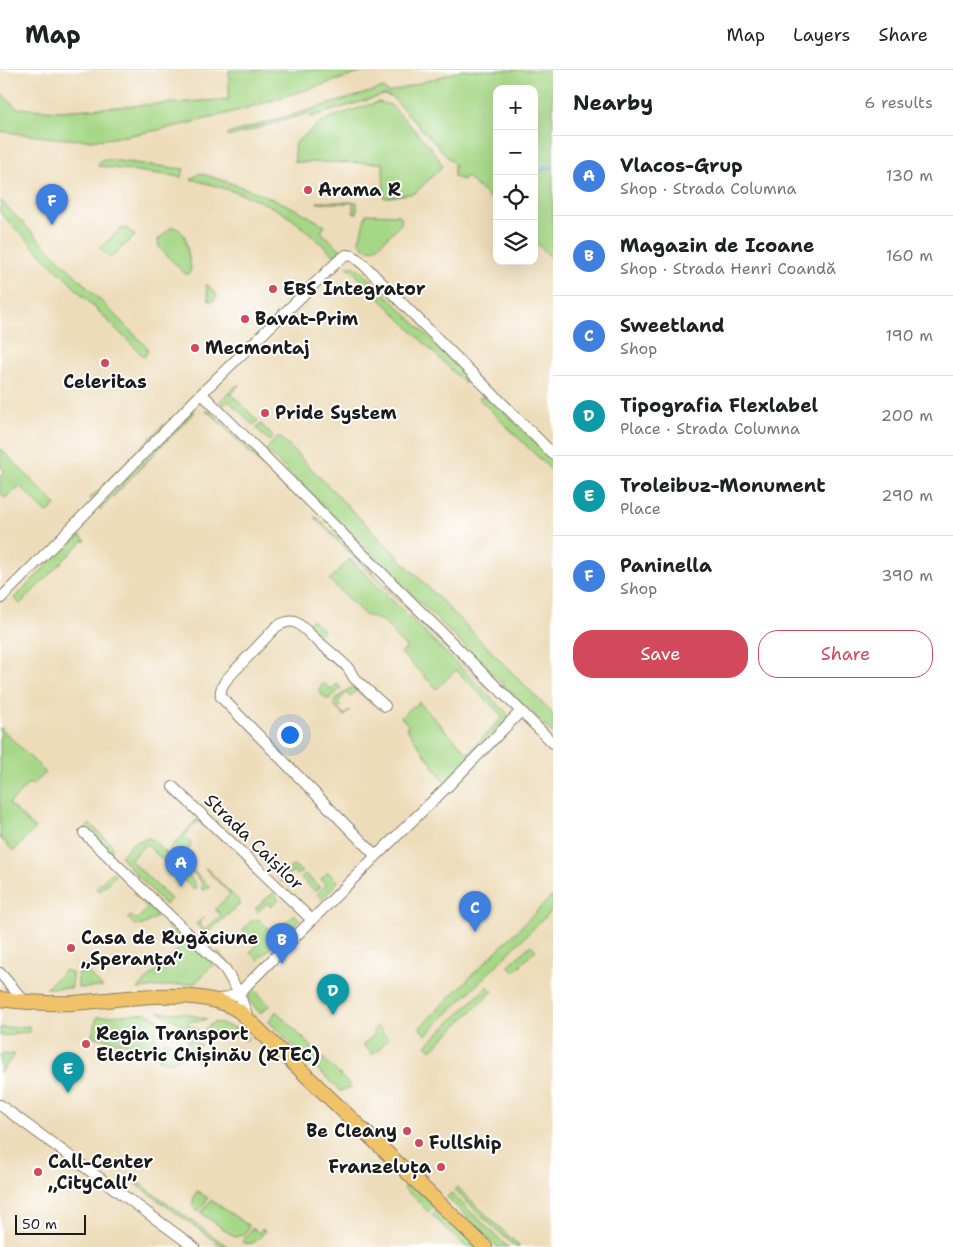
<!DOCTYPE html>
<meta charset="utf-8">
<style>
:root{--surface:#fff;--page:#f2f2f2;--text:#202124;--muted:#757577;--line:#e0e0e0;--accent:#d1495b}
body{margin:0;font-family:"Shantell Sans",sans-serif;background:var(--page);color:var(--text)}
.controls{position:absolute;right:15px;top:15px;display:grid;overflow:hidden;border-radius:10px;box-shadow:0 5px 20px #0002}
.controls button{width:45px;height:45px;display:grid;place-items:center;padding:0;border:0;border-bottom:1px solid var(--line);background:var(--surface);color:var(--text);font:25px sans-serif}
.scale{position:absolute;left:15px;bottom:12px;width:71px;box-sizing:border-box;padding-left:5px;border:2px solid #1c1c1c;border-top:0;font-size:14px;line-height:18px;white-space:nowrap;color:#1c1c1c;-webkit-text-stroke:4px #fff;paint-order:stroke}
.you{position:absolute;left:289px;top:664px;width:18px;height:18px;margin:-12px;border:4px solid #fff;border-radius:50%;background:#1a73e8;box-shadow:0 0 0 8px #1a73e833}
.badge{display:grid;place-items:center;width:32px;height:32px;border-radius:50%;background:var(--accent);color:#fff;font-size:16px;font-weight:700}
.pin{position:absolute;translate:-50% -41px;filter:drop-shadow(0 1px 2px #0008)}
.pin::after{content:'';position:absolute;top:26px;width:18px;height:15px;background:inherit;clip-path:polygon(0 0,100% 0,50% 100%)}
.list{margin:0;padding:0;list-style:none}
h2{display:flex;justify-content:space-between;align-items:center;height:65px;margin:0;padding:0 20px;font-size:21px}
h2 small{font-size:16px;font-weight:400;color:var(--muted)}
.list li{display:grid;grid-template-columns:32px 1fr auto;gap:15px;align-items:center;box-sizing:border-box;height:80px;padding:0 20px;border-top:1px solid var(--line)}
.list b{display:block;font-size:19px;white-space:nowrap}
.list p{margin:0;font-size:16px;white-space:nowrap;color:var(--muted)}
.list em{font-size:16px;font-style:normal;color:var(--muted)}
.actions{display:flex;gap:10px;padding:15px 20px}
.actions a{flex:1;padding:11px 0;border:1px solid var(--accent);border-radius:20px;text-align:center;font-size:18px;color:var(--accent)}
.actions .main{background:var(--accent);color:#fff}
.icon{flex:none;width:28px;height:28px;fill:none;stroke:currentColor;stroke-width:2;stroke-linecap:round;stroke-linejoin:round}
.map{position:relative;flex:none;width:553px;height:1177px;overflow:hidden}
header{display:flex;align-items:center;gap:30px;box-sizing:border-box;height:70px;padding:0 25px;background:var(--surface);border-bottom:1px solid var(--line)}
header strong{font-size:24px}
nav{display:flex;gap:28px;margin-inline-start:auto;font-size:18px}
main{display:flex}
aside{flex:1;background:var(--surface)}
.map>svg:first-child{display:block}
.green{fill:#a6d786;stroke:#617a51}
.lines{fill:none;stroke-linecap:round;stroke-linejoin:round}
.stream{stroke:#68aadc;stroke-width:3}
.minor-casing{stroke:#847c6a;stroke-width:12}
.major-casing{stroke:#847c6a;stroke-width:16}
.minor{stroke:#fff;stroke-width:10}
.major{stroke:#f1c369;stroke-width:14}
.poi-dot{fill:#d1495b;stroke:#fff;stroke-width:2}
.labels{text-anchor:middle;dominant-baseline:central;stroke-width:4;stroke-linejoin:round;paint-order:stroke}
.poi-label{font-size:18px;font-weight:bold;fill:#1c1c1c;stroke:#fff;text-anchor:start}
.street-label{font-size:18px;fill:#1c1c1c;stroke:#fff}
</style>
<header>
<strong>Map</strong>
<nav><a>Map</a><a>Layers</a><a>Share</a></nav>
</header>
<main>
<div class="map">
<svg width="553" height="1177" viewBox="0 0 553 1177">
<rect width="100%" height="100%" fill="#fff"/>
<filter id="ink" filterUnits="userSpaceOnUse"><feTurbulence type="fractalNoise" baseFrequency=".02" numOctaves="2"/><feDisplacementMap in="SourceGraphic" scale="10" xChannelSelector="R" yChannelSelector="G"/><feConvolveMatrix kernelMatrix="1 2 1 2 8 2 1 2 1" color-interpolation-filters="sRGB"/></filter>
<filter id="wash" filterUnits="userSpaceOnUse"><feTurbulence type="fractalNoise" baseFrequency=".0096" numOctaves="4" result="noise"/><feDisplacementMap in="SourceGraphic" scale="20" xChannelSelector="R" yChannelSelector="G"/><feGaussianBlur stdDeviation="1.12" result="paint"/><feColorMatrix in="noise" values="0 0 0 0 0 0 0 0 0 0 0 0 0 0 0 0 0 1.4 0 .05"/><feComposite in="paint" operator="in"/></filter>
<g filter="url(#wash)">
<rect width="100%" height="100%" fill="#eddcb9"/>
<path class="green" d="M229 0H370C300 21 230 46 158 60 136 64 113 69 91 70 61 70 30 65 0 61V22L17 38 59 41 229 29Z
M462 0H553V189L534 171V19H497V135L466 106 463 110 454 107V94L392 27 384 25 311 47 309 43 228 67 227 64 384 18 388 23Z
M378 32 390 35 396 40 432 79 443 96 415 123 384 128 383 93 295 92 294 74 323 50Z
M102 89 184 99 181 107 98 96Z
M200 103C243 117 287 131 325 156L321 162 342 181 335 186C317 170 299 152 278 140 250 125 220 117 191 109Z
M0 130 147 277V283L144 287 0 143Z
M317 132H357V143H353V133H317Z
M366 144 399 145C402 148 402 150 401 154L376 178C369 181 362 179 359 171Z
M173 157C179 159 182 162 185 167L191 198 190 202 188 204H185L159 177 158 170 169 159Z
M124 158 127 159 135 166 110 188 100 178 120 159Z
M347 196C355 195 361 201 367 206L464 302 465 307V314Z
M207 214 217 225V227L213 231H209L206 215Z
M238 314 239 315 231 324 258 351 253 355 229 331 222 336 220 331Z
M481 327H487L491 329 553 390V402L478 328Z
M206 340 213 343 288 418 289 422 212 345 206 342Z
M193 341 195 342 100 440 99 438Z
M164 354 165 355 91 430 89 429Z
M261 354 274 367 269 371 256 358Z
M279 366 553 644V664L266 380Z
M0 378 56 435 47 443 20 416 5 428 0 423V406L5 401 0 396Z
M314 447 318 448 491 622Z
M73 466H80L86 471H83L20 534 14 528 49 493 53 484 70 468Z
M350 489 508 644 506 651 445 712 406 658 409 656 401 647 413 636 415 637 419 632 445 660 468 683 503 647 456 600 437 619 401 583 407 578 392 564 393 562 383 551 365 545 329 510Z
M312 549 323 560 319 565 306 555Z
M324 613 331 620 337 614 341 618 331 628 326 629 318 620Z
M357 615 376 631 372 634 357 620 350 627 346 623 338 632 341 635 338 638 344 645 349 640 350 641 344 646 336 638 334 633C339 625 348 619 357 615Z
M0 657 46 703 32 715 29 713 9 734 35 759 14 781 0 768Z
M197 749 204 756 197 751 184 767 191 773 188 782 182 789 210 817 202 820V813L201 811 169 780Z
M90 754 112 775V780L109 783 84 759Z
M149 768 157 774 193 810 196 817 194 820 146 774 130 790 171 829 165 835 124 791 121 786 134 772Z
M293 796H295L302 802 298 805 293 801 282 812 278 807Z
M205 798H206L241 833 206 864 196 854 203 848 204 849 199 854 205 860 221 845 215 839 230 824Z
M112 802 116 805 100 821 96 818Z
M328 802 338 812 322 829 317 824 326 815 321 809Z
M305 804 320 817 315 822 301 808Z
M135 821 157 844 156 847C151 850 142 858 135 855 134 855 129 849 128 848L131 846 136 850 148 838 133 823Z
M273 823 279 829 271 837 267 833 258 842 255 839Z
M553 825V839L426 965 419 958Z
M294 844 300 850 258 890 250 882 257 875 243 862 244 858 253 849 256 851 259 849 274 864Z
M169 852 213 895 195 913 138 919 164 892 169 896 173 891 169 888 184 873 166 856Z
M531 875 536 880 514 902 508 896Z
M218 882 240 906 238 908 215 885Z
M65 900 72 903V918H46Z
M89 903 103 917 78 918V904Z
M488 916 493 921 431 980 426 975Z
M252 918 270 935 260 943C253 935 245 930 252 918Z
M276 941 352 1017 340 1021 269 952Z
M159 942 183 943 207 949 201 951H189L188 954 198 960V963Z
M147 943 158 949 152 980 92 966 97 947Z
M214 952 236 958 248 968 246 971C232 962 224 961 210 970L199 964Z
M166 954 201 975 170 993 158 990 164 971 184 975 190 971 167 956Z
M29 956 30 962 14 963V965L0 966V958Z
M377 956 389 969 373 985 363 975 375 964 372 961Z
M15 984 0 1003V985Z
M138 1112 228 1177H223L136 1114Z
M409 1113 435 1135 428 1142 404 1118Z
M457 1117 520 1177H515L454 1120Z
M197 1121 208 1128 198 1142C191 1135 192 1129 197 1121Z
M451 1123 508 1177H497L447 1127Z
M211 1130 249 1156 243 1166 241 1165 235 1167 201 1143Z
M439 1138 478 1177H466L432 1145Z
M252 1158 259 1163 262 1159 265 1161C259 1169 253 1177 242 1172Z"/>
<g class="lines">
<path class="stream" d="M534 105 543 99 553 97"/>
</g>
</g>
<g filter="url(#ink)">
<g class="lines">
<defs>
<path id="minor" d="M202 324 553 673
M0 529 79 450 208 317 337 192 346 185 353 186 364 195 553 384
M173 717 312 850
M84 763 225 899 239 923 248 948
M376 786 221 627C220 620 222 616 226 610L276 557C282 553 288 550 295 552 301 555 308 562 313 567 324 577 338 587 348 598 350 601 352 604 354 608L385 636
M0 903 25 932
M215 930 226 928 239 923 376 786 448 716 521 641
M0 1035 194 1177"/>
<path id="major" d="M0 929C24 932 48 934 73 933 120 930 181 918 226 934 231 936 235 939 239 941L485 1177"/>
</defs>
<use href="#minor" class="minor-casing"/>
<use href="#major" class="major-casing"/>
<use href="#minor" class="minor"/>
<use href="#major" class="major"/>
</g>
</g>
<g class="poi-dot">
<circle cx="308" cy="120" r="5"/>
<circle cx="273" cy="219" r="5"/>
<circle cx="245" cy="249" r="5"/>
<circle cx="195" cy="278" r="5"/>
<circle cx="105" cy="293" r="5"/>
<circle cx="265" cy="343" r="5"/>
<circle cx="71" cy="878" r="5"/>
<circle cx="86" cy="974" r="5"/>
<circle cx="407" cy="1061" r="5"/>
<circle cx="419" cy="1073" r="5"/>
<circle cx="441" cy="1097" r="5"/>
<circle cx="38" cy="1102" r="5"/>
</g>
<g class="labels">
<g class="poi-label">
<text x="318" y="120">Arama R</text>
<text x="283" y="219">EBS Integrator</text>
<text x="255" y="249">Bavat-Prim</text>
<text x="205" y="278">Mecmontaj</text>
<text x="105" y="312" text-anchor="middle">Celeritas</text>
<text x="275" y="343">Pride System</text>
<text x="81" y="868">Casa de Rugăciune<tspan x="81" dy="21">„Speranța“</tspan></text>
<text x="96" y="964">Regia Transport<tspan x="96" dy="21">Electric Chișinău (RTEC)</tspan></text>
<text x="397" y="1061" text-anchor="end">Be Cleany</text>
<text x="429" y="1073">FullShip</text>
<text x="48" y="1092">Call-Center<tspan x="48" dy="21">„CityCall”</tspan></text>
<text x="431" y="1097" text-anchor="end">Franzeluța</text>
</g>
<g class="street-label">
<text transform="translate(254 772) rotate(44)">Strada Caișilor</text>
</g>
</g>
</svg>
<div class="controls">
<button>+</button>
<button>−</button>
<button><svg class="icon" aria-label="locate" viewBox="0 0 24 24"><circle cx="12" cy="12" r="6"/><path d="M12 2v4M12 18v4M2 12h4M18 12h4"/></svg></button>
<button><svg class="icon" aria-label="layers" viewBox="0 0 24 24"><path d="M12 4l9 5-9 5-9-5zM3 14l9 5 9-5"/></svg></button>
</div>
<div class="scale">50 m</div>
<div class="you"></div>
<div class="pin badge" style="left:181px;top:817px;background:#3f7fe0">A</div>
<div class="pin badge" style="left:282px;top:894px;background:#3f7fe0">B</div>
<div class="pin badge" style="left:475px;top:862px;background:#3f7fe0">C</div>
<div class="pin badge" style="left:333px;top:945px;background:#0f9aa8">D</div>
<div class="pin badge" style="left:68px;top:1023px;background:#0f9aa8">E</div>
<div class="pin badge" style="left:52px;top:155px;background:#3f7fe0">F</div>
</div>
<aside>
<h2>Nearby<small>6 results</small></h2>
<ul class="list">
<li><span class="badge" style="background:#3f7fe0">A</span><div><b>Vlacos-Grup</b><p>Shop · Strada Columna</p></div><em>130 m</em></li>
<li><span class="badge" style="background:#3f7fe0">B</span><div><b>Magazin de Icoane</b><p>Shop · Strada Henri Coandă</p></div><em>160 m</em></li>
<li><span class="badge" style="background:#3f7fe0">C</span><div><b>Sweetland</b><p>Shop</p></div><em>190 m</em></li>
<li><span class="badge" style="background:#0f9aa8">D</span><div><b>Tipografia Flexlabel</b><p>Place · Strada Columna</p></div><em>200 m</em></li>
<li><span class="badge" style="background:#0f9aa8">E</span><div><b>Troleibuz-Monument</b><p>Place</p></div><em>290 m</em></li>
<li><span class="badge" style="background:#3f7fe0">F</span><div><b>Paninella</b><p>Shop</p></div><em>390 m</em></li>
</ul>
<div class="actions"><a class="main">Save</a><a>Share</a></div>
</aside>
</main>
